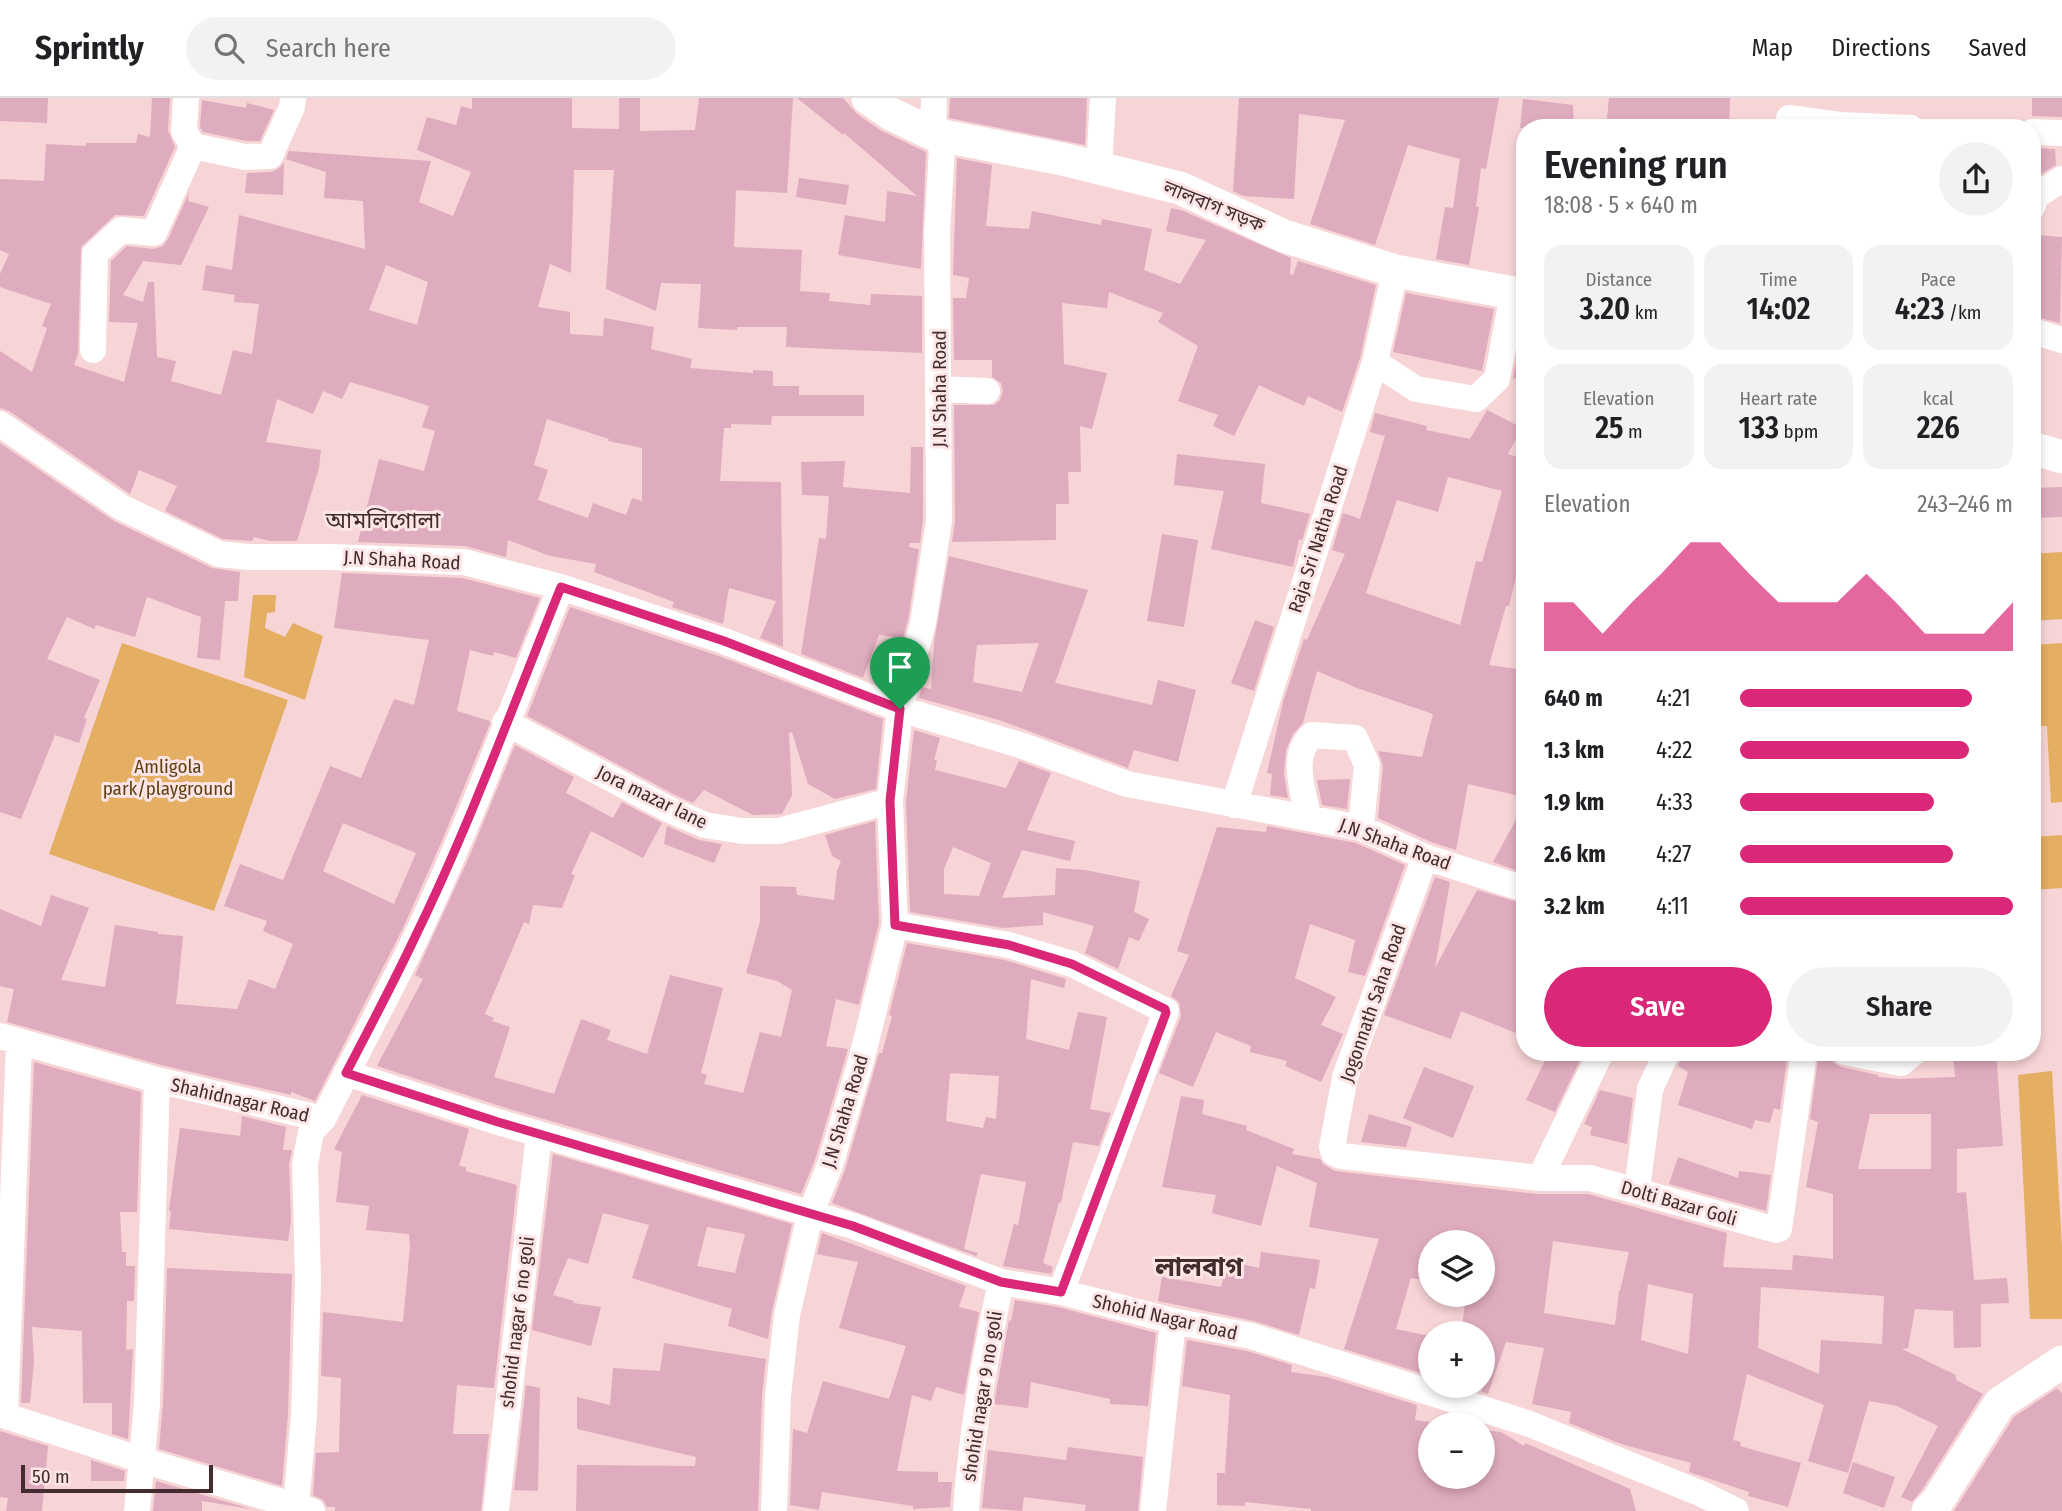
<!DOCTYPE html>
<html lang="en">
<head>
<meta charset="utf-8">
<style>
	:root { --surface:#fff; --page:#f2f2f2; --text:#202124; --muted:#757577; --line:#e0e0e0; --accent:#db2777 }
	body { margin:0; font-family:"Fira Sans Condensed","Noto Sans Bengali",sans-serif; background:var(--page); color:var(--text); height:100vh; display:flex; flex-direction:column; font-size:26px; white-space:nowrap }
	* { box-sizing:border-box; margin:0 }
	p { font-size:23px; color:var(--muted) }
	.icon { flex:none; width:38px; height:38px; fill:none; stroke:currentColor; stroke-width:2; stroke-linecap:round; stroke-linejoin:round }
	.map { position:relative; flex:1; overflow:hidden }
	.panel { position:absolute; left:1516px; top:21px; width:525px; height:942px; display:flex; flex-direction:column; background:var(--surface); border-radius:28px; box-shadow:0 4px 10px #0003 }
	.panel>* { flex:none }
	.buttons { position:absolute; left:1418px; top:1132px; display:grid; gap:14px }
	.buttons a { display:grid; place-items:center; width:77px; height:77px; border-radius:50%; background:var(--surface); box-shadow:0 4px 10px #0003; font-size:35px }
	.scale { position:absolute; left:21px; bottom:18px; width:192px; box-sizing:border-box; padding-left:7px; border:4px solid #422c2e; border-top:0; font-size:19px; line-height:24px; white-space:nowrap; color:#422c2e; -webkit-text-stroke:5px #fde5e6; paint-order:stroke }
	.pin { position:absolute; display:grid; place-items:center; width:60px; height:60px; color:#fff; margin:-72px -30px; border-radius:50% 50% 50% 0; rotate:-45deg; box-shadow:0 0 7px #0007 }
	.pin .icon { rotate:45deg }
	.round { display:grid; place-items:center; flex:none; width:74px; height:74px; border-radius:37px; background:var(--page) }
	.head { display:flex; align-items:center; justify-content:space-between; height:119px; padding:0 28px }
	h1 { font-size:38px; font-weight:600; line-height:52px }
	.stats { display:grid; grid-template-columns:repeat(3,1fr); gap:10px; height:119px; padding:7px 28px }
	.stats div { display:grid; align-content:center; border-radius:18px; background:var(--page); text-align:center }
	.stats b { font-size:30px; font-weight:600 }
	.stats small { font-size:19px; font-weight:400 }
	.stats p { font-size:19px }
	.chart { height:196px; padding:14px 28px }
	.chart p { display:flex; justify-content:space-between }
	.chart svg { width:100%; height:126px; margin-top:7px; fill:var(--accent); opacity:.7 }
	.cta { display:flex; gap:14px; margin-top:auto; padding:14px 28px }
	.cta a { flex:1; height:80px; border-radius:42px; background:var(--accent); color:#fff; font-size:28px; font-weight:600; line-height:80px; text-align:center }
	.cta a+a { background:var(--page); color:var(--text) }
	ul { padding:0 28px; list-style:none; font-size:23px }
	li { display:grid; grid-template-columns:112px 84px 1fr; align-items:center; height:52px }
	li i { height:18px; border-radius:9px; background:var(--accent) }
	header { display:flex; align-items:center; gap:42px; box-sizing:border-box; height:98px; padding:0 35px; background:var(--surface); border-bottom:2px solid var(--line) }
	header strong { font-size:33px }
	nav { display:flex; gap:38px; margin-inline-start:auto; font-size:24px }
	.search { width:490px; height:63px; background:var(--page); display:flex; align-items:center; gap:18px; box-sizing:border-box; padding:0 24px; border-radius:38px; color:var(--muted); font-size:26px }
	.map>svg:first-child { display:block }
</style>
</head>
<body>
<header>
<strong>Sprintly</strong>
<div class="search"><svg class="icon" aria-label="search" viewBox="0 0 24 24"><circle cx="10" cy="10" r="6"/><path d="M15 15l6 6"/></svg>Search here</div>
<nav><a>Map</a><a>Directions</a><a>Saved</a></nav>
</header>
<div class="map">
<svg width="2062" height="1413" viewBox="0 0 2062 1413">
	<rect width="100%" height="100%" fill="#f7d4d6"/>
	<path fill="#e4ae63" d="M2062 454V521L2032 523V456Z
		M253 497H276L275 514 267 515 265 530 285 539 293 525 323 538 305 602 244 579Z
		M122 545 288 602 214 813 49 756Z
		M2062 545V704L2051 705 2047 628H2032V547Z
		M2062 737V790L2032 792V739Z
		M2052 973 2062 1149V1221H2030L2018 977Z"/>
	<path fill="#dfabbf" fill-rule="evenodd" d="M0 0H48L47 25 0 23Z
		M152 0H170L168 33 175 49 144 118 115 117 81 149 78 256 74 267 124 284 138 225 109 224 111 163 127 148 153 151 163 148 168 141 189 95 188 103 209 109 181 167 143 163 123 197 143 204 148 184H154L157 259 176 263 171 283 221 297 233 252 252 256 259 206 234 204 235 197 202 192 206 167 232 172 239 117 365 151 363 103 324 100 326 74 286 61 289 53 431 63 419 104 453 118 471 74 417 52 427 19 456 27 461 8 472 11V0H572V30L619 31V0H640V33L695 32 699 0H793L787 95 736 92 734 149 802 152 800 193 830 195 829 203 870 207 871 196 922 198V255L786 249 787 229H737V232L698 230 701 186 661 185 656 213 606 191 614 72H574L571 175 550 166 538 209 570 214V236L603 238 604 220 654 229 651 251 692 261 690 270 753 275V272L773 273V288H799V297H864V318H772L771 327 731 326V330H724L720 383 781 384 783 549 760 540 776 503 729 490 723 526 672 509 674 504 594 474 596 466 550 458 508 442 506 459 465 448 358 444 379 361 424 373 435 333 422 329 429 308 391 296 350 284 342 301 323 293 313 316 277 301 266 344 321 352 319 370 297 443H270L254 439 252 443 223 441 165 413 177 388 139 372 130 396 9 313 0 310V253L32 274 47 230 42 228 51 206 0 189V176L9 156 0 152V81L44 83 46 46 86 48V45H136L138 36 150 39ZM386 167 428 184 417 227 369 212ZM547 321 609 341 608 343 642 350V403L632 400 626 417 593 405 588 420 538 402 548 372 534 367Z
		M797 0H843L857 16 880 32 926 54 921 171 838 157 845 117 885 124 887 93 917 98 844 35 843 37Z
		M950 0H1087L1085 47 949 20Z
		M1239 0H1499L1486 71 1481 70 1476 109H1479L1469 167 1436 161 1445 109 1453 110 1460 61 1408 47 1375 147 1310 126 1345 22 1299 16 1294 101 1243 98 1233 93Z
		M1609 0H1730L1729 30H1606Z
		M2032 0H2062V19L2032 18Z
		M1523 1 1573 7 1574 30H1520Z
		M202 2 246 10 247 5 274 12 260 43H246L203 34 200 29Z
		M2032 50 2055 51 2056 67 2032 81Z
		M957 60 992 67 986 128 1029 131 1032 113 1101 127 1102 121 1152 131 1144 172 1180 186 1206 142 1166 133 1171 110 1181 112 1291 160 1290 176 1293 177 1298 163 1376 187 1360 260 1342 314 1308 298 1304 308 1259 287 1234 338 1213 328 1218 317 1178 303 1198 248 1158 224 1163 215 1109 194 1107 210 1062 205 1064 266 1107 275 1092 331 1080 328 1081 374H1068L1069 406H1056V442L952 444 955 423 954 307H994L1000 302 1003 293 1001 285 992 279V262H954L953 200H966L969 180 953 177Z
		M284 65 283 97 245 95 247 75 271 74 278 71Z
		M799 80 849 87 846 107 796 99Z
		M2037 137 2062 139 2060 225 2032 218V188Z
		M1406 195 1494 211 1482 273 1393 254Z
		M1524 221V283L1513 280Z
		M1487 312 1522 330 1508 356 1524 361V467L1519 466 1509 508H1506L1489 567 1524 572V699L1468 686 1456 752 1431 744 1378 720 1383 668 1378 653 1422 659 1433 616 1357 590 1317 573 1303 625 1293 636 1286 652 1284 676 1288 700 1270 697 1272 676 1267 675 1283 604 1304 541 1307 542 1345 456 1332 452 1343 415 1360 421 1385 338 1370 334 1375 315 1427 328 1426 332 1470 341ZM1448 379 1502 393 1482 464 1476 463 1460 527 1366 495 1397 402 1438 414Z
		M0 345 114 423 212 470 240 474 238 503H225L220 562 197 560 201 519 147 499 135 539 96 527 94 531 67 519 47 561 100 582 84 620 87 621 79 645 55 637 21 721 0 714Z
		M911 349H923V422L920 445H910L909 449 919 451 908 522 903 540 879 537 863 580 801 556 819 440 826 441 829 398 802 397 801 364 845 363 843 389 910 395Z
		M1177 356 1265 366 1261 405 1310 416 1302 442 1299 441 1293 469 1211 451 1224 393 1174 387Z
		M2062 389V419L2032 420V390Z
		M1162 436 1198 442 1184 529 1147 523Z
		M949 458 1088 492 1055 585 1152 607 1158 582 1196 592 1178 664 1134 652 1128 670 999 622 919 600 922 589 931 591 934 544ZM1039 545 1022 594 973 584 977 547Z
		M342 475 462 480 540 500 516 560 494 554 493 558 470 552 457 613 490 623V626L441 745 403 830 315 1003 291 994V997L161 967 7 924 14 891 0 888V811L41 828 51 797 89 810 61 882 105 889 115 827 158 834V836L183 838 176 906 237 911 249 881 275 891 293 846 263 833 267 823 224 808 240 766 283 782 330 668 361 680 394 601 414 607 429 542 334 530ZM343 725 416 755 394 806 323 773Z
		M570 509 719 558 883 621 876 691 835 701 808 686 792 634 789 635 792 697 782 716 753 717 704 692 693 705 677 698 527 618Z
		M1255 522 1274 529 1254 593 1231 585Z
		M914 632 940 640 934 662H937L935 672 1006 690 1019 663 1051 675 1027 732 1075 743 1070 763 1022 752 1002 800 1055 797 1056 770 1085 772 1140 783 1134 814 1149 821 1139 843 1129 839 1118 871 1085 855 1094 828 1043 814V827L1003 830 910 814 906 704ZM953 749 991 765 979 798 944 796V771Z
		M515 647 574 679 566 695 613 720 622 704 662 725 643 760 591 733 571 776 575 777 562 810 533 807 529 826 524 824 485 916 494 920 492 923 510 929 494 979 554 996 581 921 611 932 607 942 647 956 670 877 723 890 701 975 707 977 704 986 743 995 760 934 781 939 792 892 777 883 746 875 760 823V788L796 789 797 797 834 802 837 773 841 763 832 758 825 737 875 723 879 825 859 907 836 901 826 948 848 951 815 1062 801 1096 503 1009 377 968 423 881 415 877 470 757Z
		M1350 681 1347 711 1322 707 1317 682Z
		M1524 707V775L1493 764Z
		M667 728 699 742 722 746 714 765 664 746Z
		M1267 728 1356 745 1405 767 1365 878 1348 874 1355 842 1310 826 1295 880 1336 899 1321 927 1343 936 1321 984 1285 968 1287 963 1250 954 1251 948 1216 934 1193 989 1159 975 1181 918 1179 904 1171 898 1189 857 1177 853 1217 729 1266 734Z
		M1435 779 1450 784 1435 870 1477 792 1524 806V913L1516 935 1461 913 1451 941 1384 917Z
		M907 845 1005 862 1066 881 1064 890 1031 881 1026 941 1069 952 1078 914 1107 919 1090 1011 1111 1015 1099 1048 1073 1044 1061 1105 1059 1104 1043 1165 1053 1169 1051 1176 1003 1168 1014 1126 1018 1127 1026 1084 981 1076 964 1151 978 1155 976 1158 832 1105 845 1072 879 955H882L892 918 889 917ZM950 975 999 978 996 1021 986 1019 983 1030 946 1023Z
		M1549 954H1584L1555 1014 1526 1002Z
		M1683 954H1788L1780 1012 1774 1010 1770 1025 1755 1022 1752 1031 1678 1007 1688 974 1678 968Z
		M1819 954 1830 955 1834 965 1841 969 1878 977V979L1899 981 1955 979 1953 954H1996L2003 1048 1957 1051V1095L1966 1094 1974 1182 2007 1180 2009 1205 1981 1206V1249L1954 1250 1953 1213 1915 1211 1908 1250 1902 1251 1956 1277V1282L1983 1296 1922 1392 1912 1404 1901 1399 1938 1328 1897 1308 1869 1303 1848 1375 1808 1363 1824 1307 1747 1276 1733 1342 1741 1344 1740 1348 1801 1365 1788 1409 1748 1398 1749 1394 1689 1374 1691 1365 1621 1346 1569 1325 1571 1314 1532 1306 1544 1250 1506 1244 1488 1296 1482 1294V1236H1461L1466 1197H1482V1144H1430V1183L1411 1180 1396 1231 1430 1238V1278L1344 1251 1379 1141 1309 1129 1317 1085 1277 1068 1261 1128 1212 1115 1216 1097 1162 1089 1181 998 1204 1002 1202 1016 1247 1028 1246 1032 1294 1051 1292 1056 1320 1061 1323 1066 1335 1073 1538 1096H1588L1727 1135 1723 1169 1792 1172 1793 1157 1833 1161V1096L1806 1089 1818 1024 1810 1021ZM1870 1016H1931V1071H1858ZM1553 1143 1629 1154 1620 1193H1619L1615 1227 1544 1215ZM1648 1186 1693 1196 1688 1256 1641 1242ZM1761 1189 1884 1198 1882 1246 1821 1242 1819 1276 1758 1250Z
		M34 964 141 994 137 1114H120L122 1154H126V1168H135L134 1203H127L126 1252 133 1251 128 1341 112 1336V1305H83L82 1233 32 1229 34 1264 30 1305H21Z
		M1424 969 1474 988 1453 1040 1403 1020Z
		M1600 992 1633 1000 1627 1046 1590 1037 1592 1029 1584 1026Z
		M362 997 469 1031 459 1068 466 1069V1073L517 1087 494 1290 457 1287 453 1336H489L481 1413H335V1409H327L323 1402 313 1397 316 1355 339 1354 341 1280 321 1278 323 1214 403 1224 410 1149 409 1136 366 1132 369 1108 336 1104 342 1054 334 1051Z
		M1369 1016 1412 1029 1406 1049 1361 1044Z
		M242 1018 286 1029 283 1052H292L289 1066 291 1123 288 1143 169 1131 171 1114 169 1112 180 1030 240 1038Z
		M553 1056 792 1126 772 1213 768 1241 728 1228 732 1211 632 1180 649 1127 603 1115 588 1166 568 1160 553 1197 574 1203 573 1205 601 1209 591 1248 532 1232ZM707 1129 745 1136 735 1175 697 1168Z
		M1678 1059 1738 1080 1739 1073 1771 1077 1766 1113 1669 1086Z
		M822 1135 966 1188 959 1209 979 1214 964 1297 936 1289 931 1303 912 1297 897 1373 938 1374V1384H952L950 1409 913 1411V1408L822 1394 819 1412 790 1407 793 1331 807 1335 823 1283 889 1301 906 1248 839 1230 858 1164 817 1156Z
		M1261 1154 1320 1162 1315 1191 1310 1190 1299 1237 1254 1223 1158 1203 1162 1179 1221 1189 1227 1163 1259 1170Z
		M167 1170 292 1176 288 1316 282 1388 159 1351 163 1305Z
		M1015 1202 1058 1209 1156 1235 1148 1308 1110 1306V1301L1031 1284 1028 1310 994 1306 1009 1222 1011 1223Z
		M1187 1242 1247 1253 1292 1267 1291 1274 1327 1279 1417 1307 1415 1322 1430 1324V1379H1482L1484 1332 1501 1334 1524 1348 1525 1345 1630 1391 1636 1413H1311V1411L1245 1404V1408L1217 1407V1375H1225L1230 1297 1182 1288Z
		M664 1245 766 1261 762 1297 758 1413H576L577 1367 695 1368 696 1359 577 1331V1299L610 1307 613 1270 660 1273Z
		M526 1287 540 1290 538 1393 514 1392Z
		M2057 1290 2062 1295V1413H1954L2014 1319Z
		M0 1333 48 1348 42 1413H6L8 1400 0 1399Z
		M1068 1349 1143 1359 1138 1413H1085L1086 1407 1024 1399 1022 1413 982 1410 988 1352 1066 1362Z
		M91 1362 125 1373 124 1383H91Z
		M1853 1364 1895 1379 1884 1410 1843 1395Z
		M156 1383 251 1411 202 1403V1413H153Z"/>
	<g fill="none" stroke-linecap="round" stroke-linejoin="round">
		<path stroke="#fff" stroke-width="26" d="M1789 20 1840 27 1911 30
			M2032 34 2062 35
			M193 48 245 59 270 58 292 9 293 0
			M1099 70 1103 0
			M2032 109 2036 98 2062 81
			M2032 233 2062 242
			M93 252 95 156 121 132 154 135 193 48 184 33 186 0
			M1375 264 1416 291 1476 301 1497 281 1513 196
			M939 291 987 293
			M0 326 121 409 219 456 249 459H331L464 464 561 489 724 543 900 611 1023 648 1127 686 1361 730 1425 759 1524 791
			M505 624 670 712 705 727 742 733H779L890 703
			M1234 707 1375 264 1395 173
			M1308 718C1303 692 1290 658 1312 637L1355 640 1367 667 1361 730
			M1425 759 1345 979 1332 1049 1334 1055 1341 1058 1540 1080
			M895 827 1009 847 1072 866 1166 913 1061 1194
			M0 938 157 982 323 1021C354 960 387 899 417 837 471 723 514 605 561 489
			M1601 954 1540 1080H1590L1776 1132 1779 1131 1804 954
			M1845 954 1901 965 1914 954
			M346 975 498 1024 853 1128 1001 1184 1061 1194 1173 1223 1251 1238 1527 1325 1702 1396 1736 1413
			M1637 1092 1650 991 1667 954
			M0 1316 142 1362 312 1413
			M5 1317 19 943
			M296 1407 304 1317 308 1182 305 1066 311 1034 323 1021
			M137 1413 147 1305 157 982
			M496 1413 539 1036
			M774 1413 778 1298 787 1217 810 1117 830 1067 861 963 895 827 890 703 900 611 923 525 939 423 937 136 942 50 933 36 934 0
			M966 1413C971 1336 985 1260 1001 1184
			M1153 1413 1173 1223"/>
		<path stroke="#fff" stroke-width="33" d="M868 0 891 16 933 36 1062 61 1180 90 1284 138 1395 173 1524 197
			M2032 350 2062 359
			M1928 1413 1937 1404 2000 1305 2062 1264"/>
	</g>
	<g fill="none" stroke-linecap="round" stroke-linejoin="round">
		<defs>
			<path id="route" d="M561 489 724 543 900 611 890 703 895 827 1009 847 1072 866 1165 911 1166 915 1061 1194 1001 1184 853 1128 498 1024 346 975C370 929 394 884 416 837 471 724 514 605 561 489Z"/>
		</defs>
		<use href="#route" stroke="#fff" stroke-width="14"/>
		<use href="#route" stroke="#db2777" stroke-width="9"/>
	</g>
	<g text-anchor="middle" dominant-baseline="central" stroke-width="6" stroke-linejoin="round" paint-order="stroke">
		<g font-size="19" fill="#422c2e" stroke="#fde5e6">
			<text transform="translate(1214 108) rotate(22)">লালবাগ সড়ক</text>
			<text transform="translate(939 291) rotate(-90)">J.N Shaha Road</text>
			<text transform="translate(1318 441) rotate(-72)">Raja Sri Natha Road</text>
			<text transform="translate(402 462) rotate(3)">J.N Shaha Road</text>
			<text transform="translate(652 699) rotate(26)">Jora mazar lane</text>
			<text transform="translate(1395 746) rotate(20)">J.N Shaha Road</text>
			<text transform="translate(1373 905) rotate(-71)">Jogonnath Saha Road</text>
			<text transform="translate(240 1002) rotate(13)">Shahidnagar Road</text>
			<text transform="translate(845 1013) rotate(-73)">J.N Shaha Road</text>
			<text transform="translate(1679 1105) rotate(16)">Dolti Bazar Goli</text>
			<text transform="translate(1165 1219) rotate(13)">Shohid Nagar Road</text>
			<text transform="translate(517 1224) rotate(-83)">shohid nagar 6 no goli</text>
			<text transform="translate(982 1298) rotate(-81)">shohid nagar 9 no goli</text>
		</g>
		<g font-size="19" fill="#604112" stroke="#fde5e6">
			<text x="168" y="668">Amligola<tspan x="168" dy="22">park/playground</tspan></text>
		</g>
		<g font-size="23" fill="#422c2e" stroke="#fde5e6">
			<text x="383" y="422">আমলিগোলা</text>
		</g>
		<g font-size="26" font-weight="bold" fill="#422c2e" stroke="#fde5e6">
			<text x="1199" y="1169">লালবাগ</text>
		</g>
	</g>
</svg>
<div class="buttons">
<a><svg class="icon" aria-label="layers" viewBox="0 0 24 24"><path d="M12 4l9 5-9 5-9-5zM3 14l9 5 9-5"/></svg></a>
<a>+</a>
<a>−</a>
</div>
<div class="scale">50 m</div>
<div class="pin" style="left:900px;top:611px;background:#1e9e55"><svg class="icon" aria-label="arrive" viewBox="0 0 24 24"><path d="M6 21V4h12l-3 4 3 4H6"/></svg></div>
<section class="panel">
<div class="head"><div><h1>Evening run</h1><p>18:08 · 5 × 640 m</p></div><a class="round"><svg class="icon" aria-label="share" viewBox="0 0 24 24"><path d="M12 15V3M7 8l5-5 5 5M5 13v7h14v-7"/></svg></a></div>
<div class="stats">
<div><p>Distance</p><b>3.20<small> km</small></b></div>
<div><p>Time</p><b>14:02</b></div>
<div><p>Pace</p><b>4:23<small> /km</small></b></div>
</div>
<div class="stats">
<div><p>Elevation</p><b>25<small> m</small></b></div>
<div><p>Heart rate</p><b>133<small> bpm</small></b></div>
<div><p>kcal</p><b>226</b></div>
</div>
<div class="chart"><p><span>Elevation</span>243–246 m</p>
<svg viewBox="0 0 160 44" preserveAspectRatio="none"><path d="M0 44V27L10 27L20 38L30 27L40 17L50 6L60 6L70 17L80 27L90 27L100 27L110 17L120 27L130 38L140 38L150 38L160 27V44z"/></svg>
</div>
<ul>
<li><b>640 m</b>4:21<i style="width:85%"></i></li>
<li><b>1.3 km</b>4:22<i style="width:84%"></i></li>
<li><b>1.9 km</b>4:33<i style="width:71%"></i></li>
<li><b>2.6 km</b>4:27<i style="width:78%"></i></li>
<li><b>3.2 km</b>4:11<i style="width:100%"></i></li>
</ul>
<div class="cta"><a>Save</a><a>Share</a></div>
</section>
</div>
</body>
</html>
